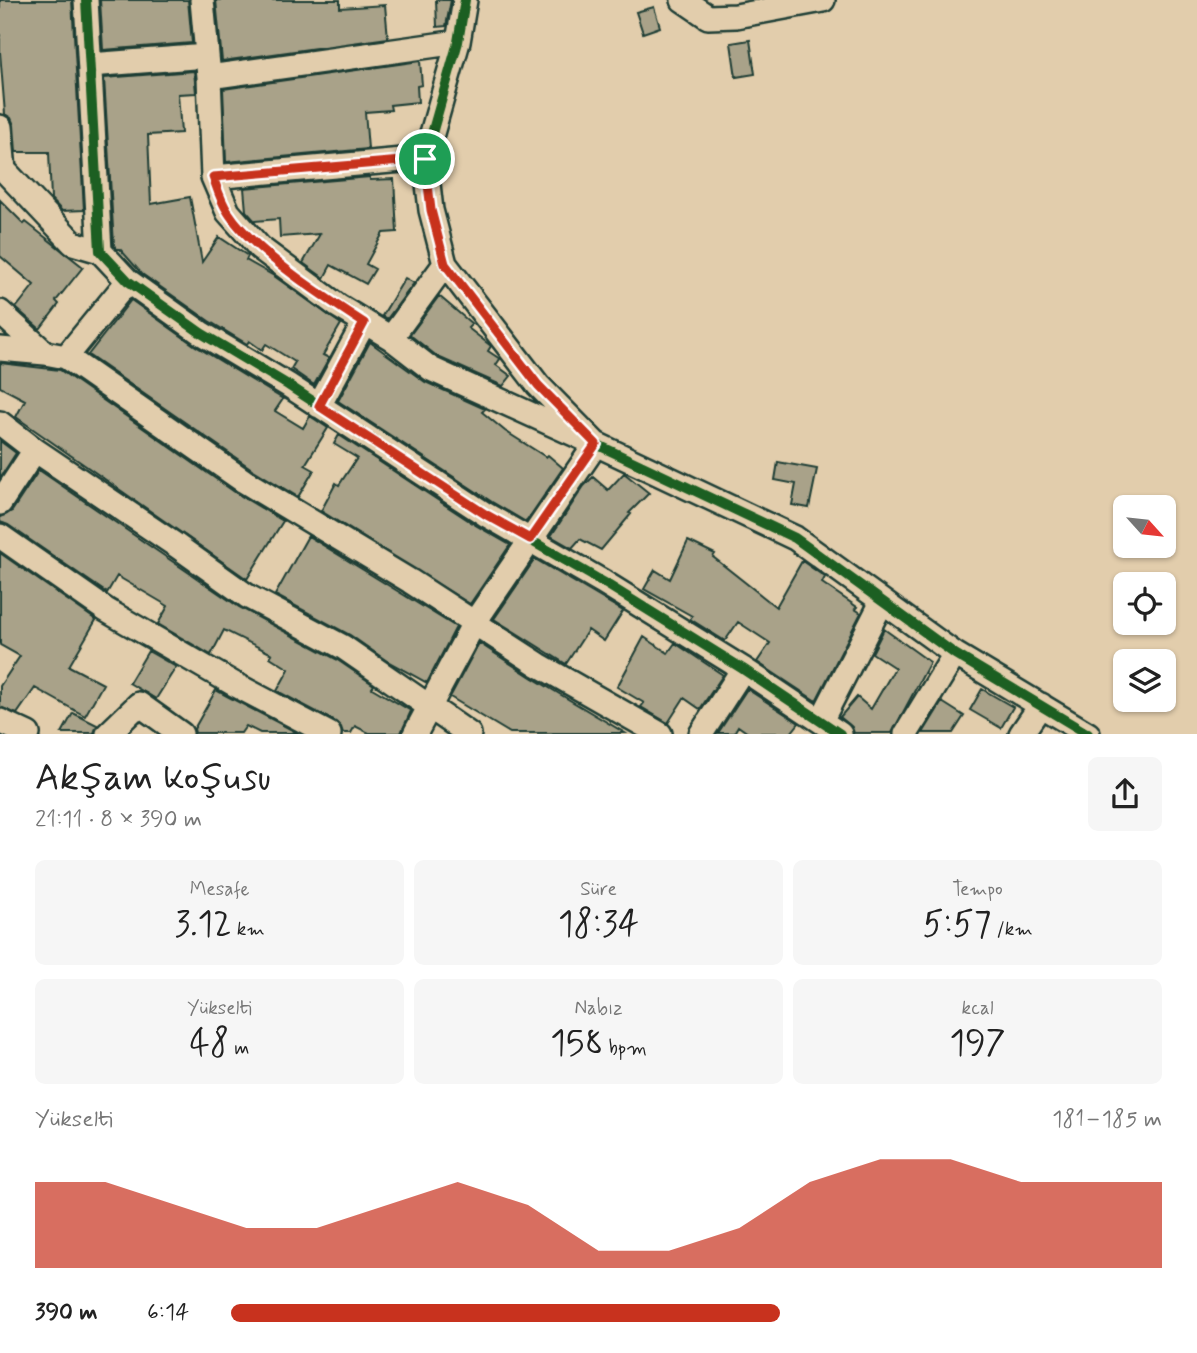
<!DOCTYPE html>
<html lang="tr">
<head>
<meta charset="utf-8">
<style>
	:root { --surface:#fff; --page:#f6f6f6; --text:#222; --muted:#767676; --accent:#c8321e }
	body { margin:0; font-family:Mynerve,sans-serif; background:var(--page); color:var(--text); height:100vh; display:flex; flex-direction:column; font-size:26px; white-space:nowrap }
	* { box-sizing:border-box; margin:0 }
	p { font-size:23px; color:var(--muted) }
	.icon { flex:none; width:38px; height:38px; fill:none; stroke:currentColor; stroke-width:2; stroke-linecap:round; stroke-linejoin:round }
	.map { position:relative; height:734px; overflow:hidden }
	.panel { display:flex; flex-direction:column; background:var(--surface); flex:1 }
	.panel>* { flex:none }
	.needle { width:46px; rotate:117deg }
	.buttons { position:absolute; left:1113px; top:495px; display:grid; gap:14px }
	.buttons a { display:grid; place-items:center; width:63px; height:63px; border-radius:10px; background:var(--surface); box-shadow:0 2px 5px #0004; font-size:35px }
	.pin { position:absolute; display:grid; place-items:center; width:60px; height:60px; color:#fff; margin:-30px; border:4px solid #fff; border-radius:50%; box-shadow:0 2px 7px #0007 }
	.round { display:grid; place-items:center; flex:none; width:74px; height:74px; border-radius:10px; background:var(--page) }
	.headline { display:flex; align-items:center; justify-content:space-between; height:119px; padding:0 35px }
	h1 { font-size:38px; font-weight:600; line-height:52px }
	.figures { display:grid; grid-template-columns:repeat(3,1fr); gap:10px; height:119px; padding:7px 35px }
	.figures div { display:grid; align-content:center; border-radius:10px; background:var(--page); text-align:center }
	.figures b { font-size:35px; font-weight:600 }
	.figures small { font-size:19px; font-weight:400 }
	.figures p { font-size:19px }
	.chart { height:196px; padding:14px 35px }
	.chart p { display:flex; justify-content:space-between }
	.chart svg { width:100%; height:126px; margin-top:7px; fill:var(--accent); opacity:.7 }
	ul { padding:0 35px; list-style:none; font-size:23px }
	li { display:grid; grid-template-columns:112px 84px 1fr; align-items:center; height:52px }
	li i { height:18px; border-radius:9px; background:var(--accent) }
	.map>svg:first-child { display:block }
</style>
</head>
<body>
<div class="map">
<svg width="1197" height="734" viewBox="0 0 1197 734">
	<rect width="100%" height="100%" fill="#e2cdac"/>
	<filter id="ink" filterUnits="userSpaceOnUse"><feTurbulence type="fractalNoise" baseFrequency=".0143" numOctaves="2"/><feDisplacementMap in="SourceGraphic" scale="14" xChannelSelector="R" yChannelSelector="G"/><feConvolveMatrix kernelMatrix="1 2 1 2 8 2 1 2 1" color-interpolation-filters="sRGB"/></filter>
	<g filter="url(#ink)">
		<path fill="#a9a289" stroke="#1f3d34" stroke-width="2" d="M0 0H72L84 210 62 211 51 199 49 152H16L14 125 11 118 5 114 0 52Z
			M100 0H188L192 43 103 50Z
			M216 0H340V8L385 5 388 38 222 61Z
			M436 0H451L446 26 437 27Z
			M654 7 660 27 643 33 636 12Z
			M750 40 755 74 736 77 731 43Z
			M420 61 422 85 417 86 418 102 390 105 391 110 365 112 368 149 226 162 223 89Z
			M194 71 196 93 178 94 181 133 148 135 151 204 190 197 202 262 219 237 248 256 246 260 274 276 341 324 323 355 329 358 314 385 291 369 295 362 266 344 262 350 249 341 247 344 209 321 142 274 120 249H117L114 245 104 78Z
			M370 177V180L394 179 397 232 383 233 366 264 375 269 366 284 331 265 324 278 303 263 320 234 280 237 279 219 255 221 246 211 244 188Z
			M0 200 24 224 26 222 83 267 56 301 59 304 40 329 16 308 34 285 0 256Z
			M405 278 414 283 387 319 382 316Z
			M439 296 472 324 468 328 491 346 488 351 500 359 496 365 511 376 503 386 438 357 410 335Z
			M131 300 194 345 283 399 275 411 303 428 310 416 328 428 305 465 314 470 298 497 252 469 88 355Z
			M370 342 425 382 485 409 482 412 505 431 546 457 548 455 563 468 526 522 492 502 338 401Z
			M0 363 60 370 236 493 283 521 247 579 16 417 25 400 0 387Z
			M339 435 477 526 510 545 470 604 321 511 336 483 339 485 357 458 334 444Z
			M0 441 16 453 0 478Z
			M778 462 817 469 809 508 792 505 796 484 775 480Z
			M39 470 239 607 336 659 374 685 372 688 411 711 401 733H369L355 726 351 733H343L341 727 336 722 277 691 289 669 270 657 272 654 224 630 211 655 158 624 168 606 117 576 107 593 8 525 0 522V517L12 511Z
			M624 473 649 493 629 513 631 514 601 550 580 539 572 548 551 536 584 486 593 477 608 490Z
			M308 536 456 627 427 683 387 661 350 635 275 595Z
			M688 541 715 554 713 557 776 607 802 561 825 577 822 583 857 607 855 609 861 613 816 701 757 662 770 643 738 622 725 641 690 619 692 616 644 589 655 570 670 579Z
			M0 553 96 620 69 666 103 684 85 716 35 688 17 714 0 707V686L20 656 0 645Z
			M535 559 623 611 604 641 588 630 566 664 494 619Z
			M884 629 930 662 892 733H854L852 727 840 717 857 697 871 709 895 668 872 653Z
			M644 637 668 653 675 643 723 675 700 709 684 698 668 723 641 707 644 703 617 687Z
			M479 643 531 677 625 733H510L450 697Z
			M148 651 176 667 156 699 129 683Z
			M747 689 799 723 791 733H748L738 726 734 733H718Z
			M982 689 1013 707 1001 728 970 710Z
			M216 690 227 696 298 733H260L246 726 241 733H195L194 729Z
			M942 702 964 716 953 733H923Z
			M73 713 97 725 94 733H62Z"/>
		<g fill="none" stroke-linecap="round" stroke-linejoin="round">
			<defs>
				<path id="minor" d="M86 0 100 251 128 281 201 333 288 385 485 514 603 582 743 669 840 734
					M202 0 209 77 213 177 228 212 260 248 338 306 391 338 431 369 596 444 474 623 415 734
					M465 0 458 42 425 158 431 210 445 264 538 385 596 444 795 538 955 654 1088 734
					M683 0 708 17 736 16 823 0
					M90 65 207 56
					M209 77 458 42
					M0 127 4 170 73 243 100 251
					M213 177 425 158
					M0 312 45 353
					M391 338 445 264
					M0 349 45 353 66 357 244 481 410 581 539 665 660 734
					M66 357 128 281
					M319 406 364 323
					M0 423 35 450 177 546 247 596 343 647 469 734
					M0 503 35 450
					M0 536 106 610 234 684 329 734
					M0 721 28 734
					M821 721 882 602
					M108 734 139 704 181 734
					M701 734 743 669
					M906 734 955 654
					M1021 734 1041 705"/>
			</defs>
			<use href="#minor" stroke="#1f3d34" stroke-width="28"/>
			<use href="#minor" stroke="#e2cdac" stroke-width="23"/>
			<defs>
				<path id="cycleway" d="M86 0 100 251 128 281 201 333 288 385 485 514 603 582 743 669 840 734
					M465 0 458 42 425 158 431 210 445 264 538 385 596 444 795 538 955 654 1088 734"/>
			</defs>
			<use href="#cycleway" stroke="#e2cdac" stroke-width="15"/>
			<use href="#cycleway" stroke="#1b5e20" stroke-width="10"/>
		</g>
	</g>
	<g fill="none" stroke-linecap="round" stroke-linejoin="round" filter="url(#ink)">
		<defs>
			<path id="route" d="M425 159 431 210 445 264 538 385 596 444 530 539 485 514 319 406 364 323C324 297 253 251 228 212 221 202 217 188 213 177Z"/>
		</defs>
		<use href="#route" stroke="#fff" stroke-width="14"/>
		<use href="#route" stroke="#c8321e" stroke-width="9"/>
	</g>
</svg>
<div class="buttons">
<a><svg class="needle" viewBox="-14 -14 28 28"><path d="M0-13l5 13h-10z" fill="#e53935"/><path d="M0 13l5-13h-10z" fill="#767676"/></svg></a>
<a><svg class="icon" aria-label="locate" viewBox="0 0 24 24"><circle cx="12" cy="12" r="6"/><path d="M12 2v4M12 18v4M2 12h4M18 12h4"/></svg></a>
<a><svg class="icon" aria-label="layers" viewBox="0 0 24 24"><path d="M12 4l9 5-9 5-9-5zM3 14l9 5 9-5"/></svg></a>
</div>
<div class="pin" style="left:425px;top:159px;background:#1e9e55"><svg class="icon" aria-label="arrive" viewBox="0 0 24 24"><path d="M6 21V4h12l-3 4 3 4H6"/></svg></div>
</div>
<section class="panel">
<div class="headline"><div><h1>Akşam koşusu</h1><p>21:11 · 8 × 390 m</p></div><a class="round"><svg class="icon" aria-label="share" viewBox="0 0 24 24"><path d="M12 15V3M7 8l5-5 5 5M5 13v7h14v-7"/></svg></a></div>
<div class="figures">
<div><p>Mesafe</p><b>3.12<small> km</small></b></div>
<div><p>Süre</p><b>18:34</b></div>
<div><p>Tempo</p><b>5:57<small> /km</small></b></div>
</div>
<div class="figures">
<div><p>Yükselti</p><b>48<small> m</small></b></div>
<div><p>Nabız</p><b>158<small> bpm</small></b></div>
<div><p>kcal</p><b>197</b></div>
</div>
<div class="chart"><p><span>Yükselti</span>181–185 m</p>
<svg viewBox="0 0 160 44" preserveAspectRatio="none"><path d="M0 44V14L10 14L20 22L30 30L40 30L50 22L60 14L70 22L80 38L90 38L100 30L110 14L120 6L130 6L140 14L150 14L160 14V44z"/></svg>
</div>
<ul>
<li><b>390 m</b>6:14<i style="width:59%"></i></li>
</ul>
</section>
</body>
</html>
